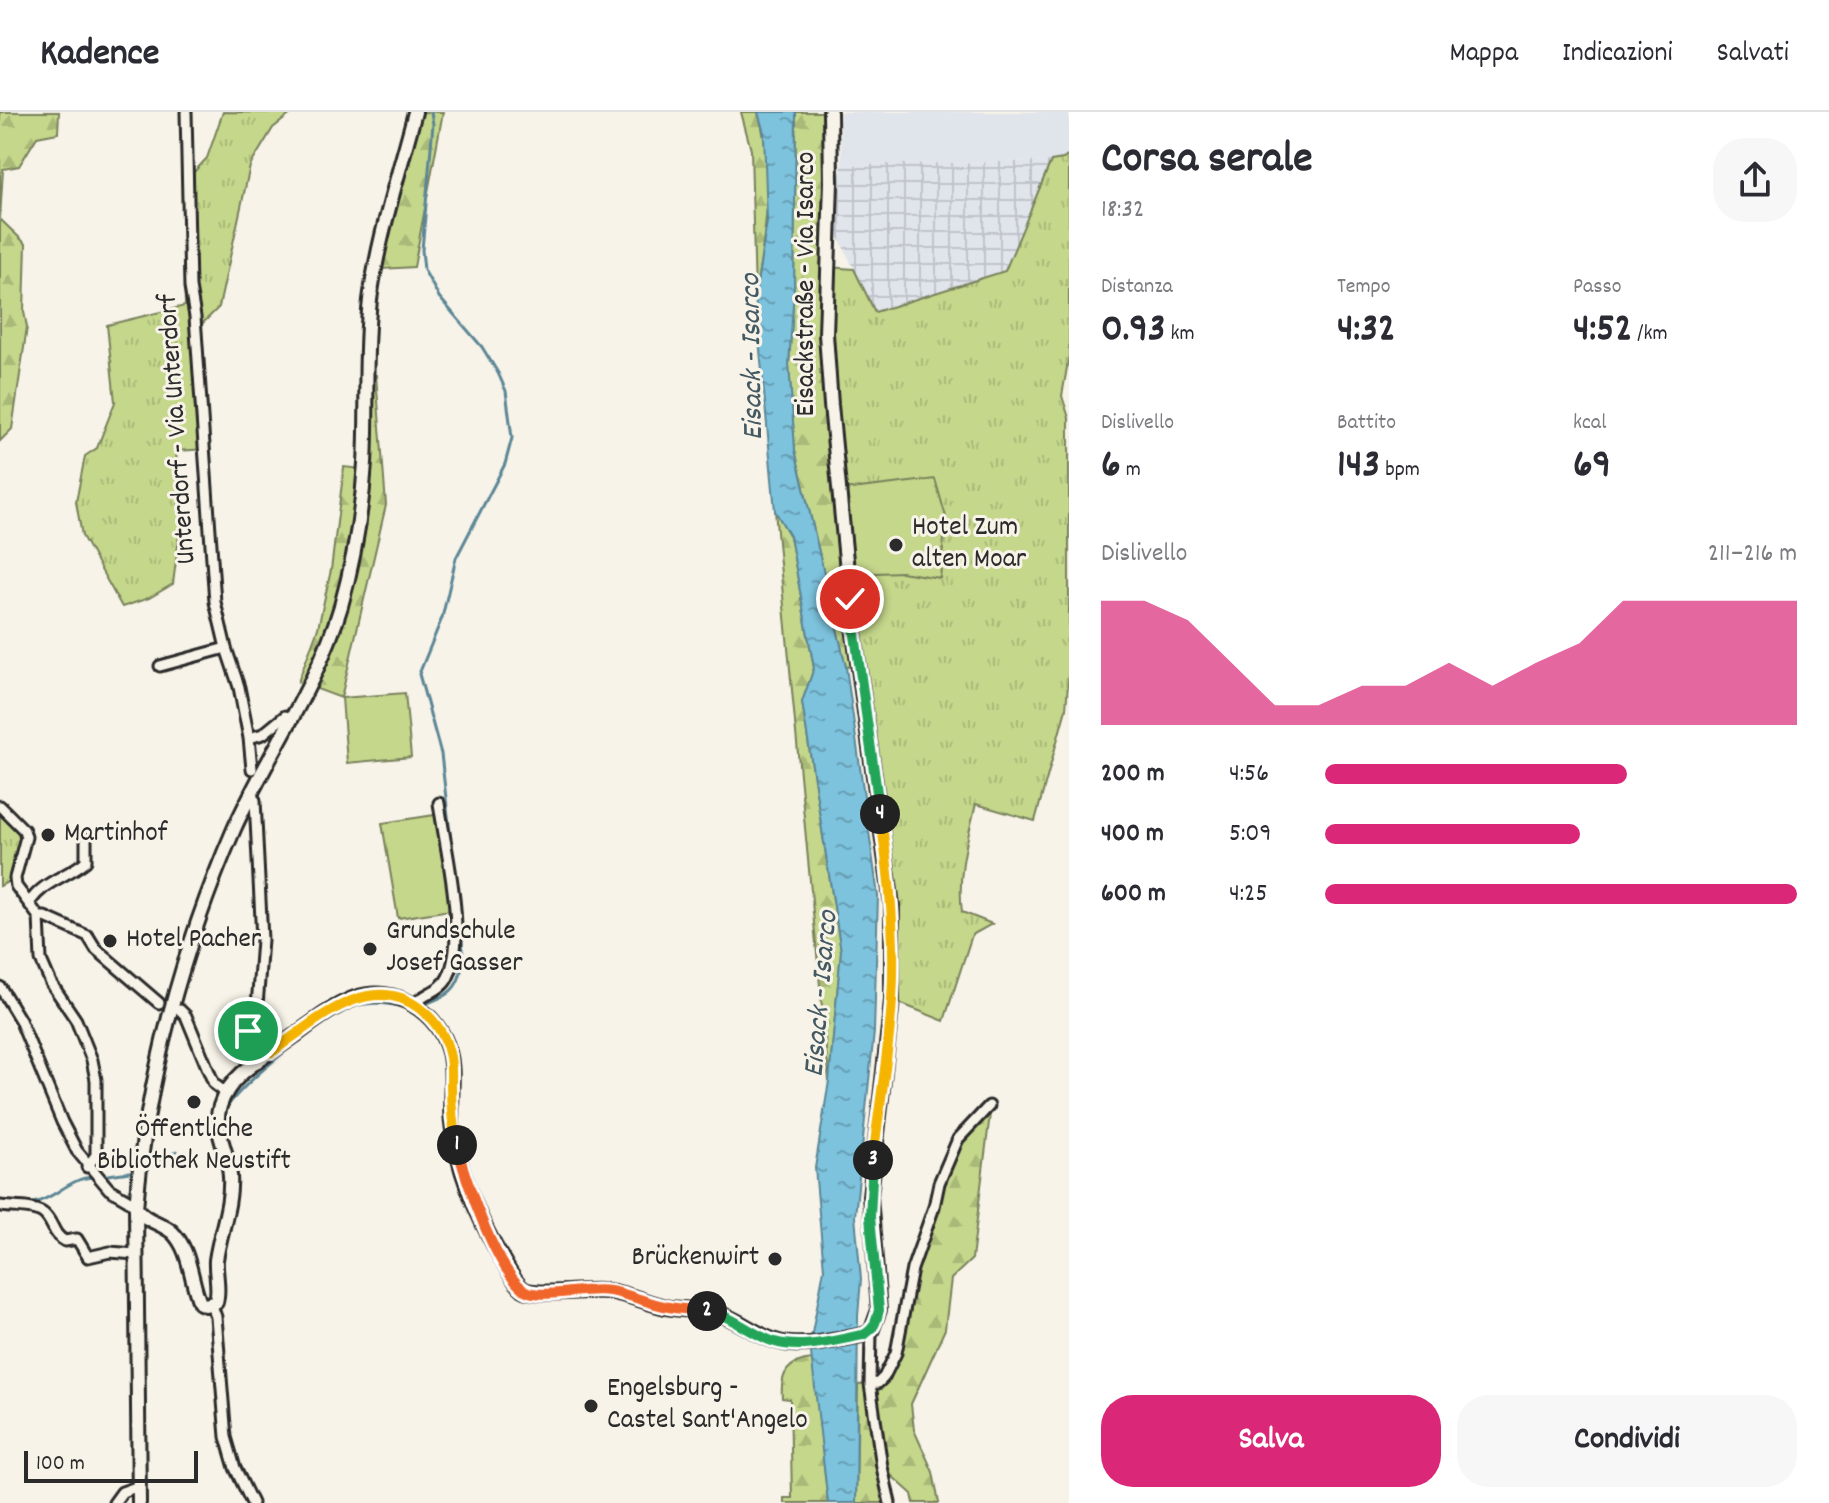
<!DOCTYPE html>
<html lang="it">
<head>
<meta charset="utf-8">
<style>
	:root { --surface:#fff; --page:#f7f7f7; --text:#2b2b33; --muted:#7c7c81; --line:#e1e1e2; --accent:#db2777 }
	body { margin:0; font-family:Dekko,sans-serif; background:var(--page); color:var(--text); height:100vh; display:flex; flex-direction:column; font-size:30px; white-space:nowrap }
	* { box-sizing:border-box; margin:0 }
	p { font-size:26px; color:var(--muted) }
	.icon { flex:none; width:44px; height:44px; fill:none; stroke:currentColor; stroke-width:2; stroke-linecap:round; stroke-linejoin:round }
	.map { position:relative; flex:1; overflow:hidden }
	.sheet { display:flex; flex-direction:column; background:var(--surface); width:760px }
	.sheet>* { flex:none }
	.scale { position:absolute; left:24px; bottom:20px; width:174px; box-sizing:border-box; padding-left:8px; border:4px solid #2b2b2b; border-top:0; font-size:22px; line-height:28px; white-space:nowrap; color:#2b2b2b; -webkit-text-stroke:6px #f7f3e8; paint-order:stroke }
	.pin { position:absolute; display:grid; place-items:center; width:68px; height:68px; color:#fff; margin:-34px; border:4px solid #fff; border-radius:50%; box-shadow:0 2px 8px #0007 }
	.km { position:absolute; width:40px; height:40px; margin:-20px; border-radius:50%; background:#222; color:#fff; font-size:22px; line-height:40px; text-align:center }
	.round { display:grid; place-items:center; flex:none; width:84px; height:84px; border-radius:32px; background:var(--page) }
	.head { display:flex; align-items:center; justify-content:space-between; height:136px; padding:0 32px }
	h1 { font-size:44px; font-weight:800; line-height:60px }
	.metrics { display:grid; grid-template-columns:repeat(3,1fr); gap:12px; height:136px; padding:8px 32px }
	.metrics div { display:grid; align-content:center }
	.metrics b { font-size:40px; font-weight:800 }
	.metrics small { font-size:22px; font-weight:400 }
	.metrics p { font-size:22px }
	.chart { height:224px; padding:16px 32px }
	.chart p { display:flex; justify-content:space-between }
	.chart svg { width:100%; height:144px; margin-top:8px; fill:var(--accent); opacity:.7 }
	.action { display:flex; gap:16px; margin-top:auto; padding:16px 32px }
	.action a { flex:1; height:92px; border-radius:32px; background:var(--accent); color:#fff; font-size:32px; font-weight:800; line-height:92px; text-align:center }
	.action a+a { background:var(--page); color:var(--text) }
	ul { padding:0 32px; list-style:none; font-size:26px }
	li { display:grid; grid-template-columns:128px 96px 1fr; align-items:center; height:60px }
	li i { height:20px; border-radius:10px; background:var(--accent) }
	header { display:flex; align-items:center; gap:48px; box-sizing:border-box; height:112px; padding:0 40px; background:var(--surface); border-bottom:2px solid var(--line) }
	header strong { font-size:38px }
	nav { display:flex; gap:44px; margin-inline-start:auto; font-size:28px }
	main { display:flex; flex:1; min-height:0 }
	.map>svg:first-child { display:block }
</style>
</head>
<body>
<header>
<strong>Kadence</strong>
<nav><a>Mappa</a><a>Indicazioni</a><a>Salvati</a></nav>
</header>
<main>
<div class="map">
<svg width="1069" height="1391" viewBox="0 0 1069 1391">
	<defs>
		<pattern id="industrial-grid" width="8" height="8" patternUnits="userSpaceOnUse" patternTransform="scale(2)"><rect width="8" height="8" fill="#e0e4eb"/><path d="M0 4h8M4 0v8" fill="none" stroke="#c0c4ca"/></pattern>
		<pattern id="grass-tufts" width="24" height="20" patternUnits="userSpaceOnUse" patternTransform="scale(2)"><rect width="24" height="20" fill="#c5d78b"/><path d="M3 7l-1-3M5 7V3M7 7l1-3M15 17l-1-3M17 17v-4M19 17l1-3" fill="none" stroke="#a9b978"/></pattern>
		<pattern id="forest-firs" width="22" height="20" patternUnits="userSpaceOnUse" patternTransform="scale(2)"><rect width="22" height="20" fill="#c5d78b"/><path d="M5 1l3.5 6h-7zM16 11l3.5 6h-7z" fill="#a9b978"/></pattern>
		<pattern id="water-ripples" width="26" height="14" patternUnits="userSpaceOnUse" patternTransform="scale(2)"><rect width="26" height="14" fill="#7dc3de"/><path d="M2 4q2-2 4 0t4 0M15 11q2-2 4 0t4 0" fill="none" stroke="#679fb4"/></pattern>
	</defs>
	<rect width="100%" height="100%" fill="#f7f3e8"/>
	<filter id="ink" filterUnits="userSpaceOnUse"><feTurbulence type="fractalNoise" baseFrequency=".0125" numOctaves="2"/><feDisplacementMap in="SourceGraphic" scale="16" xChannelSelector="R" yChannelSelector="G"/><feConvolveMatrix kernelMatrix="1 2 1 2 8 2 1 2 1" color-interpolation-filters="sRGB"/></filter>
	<g filter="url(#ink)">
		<path fill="#e0e4eb" d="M840 0H1069V43L1063 47 1051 49 842 53Z"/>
		<path fill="url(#industrial-grid)" d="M1051 49 1005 159 875 200 836 120 837 80 842 53Z"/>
		<path fill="url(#grass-tufts)" stroke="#78815b" stroke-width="2" d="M223 0 292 1 273 16 250 54 219 195 200 214 207 337 176 339 181 410 173 472 149 486 122 495 82 424 76 390 85 344 97 336 115 290 107 213 185 194 182 73 207 46Z
			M1069 43V244L1062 284 1069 306V559L1066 597 1035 709 976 692C967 729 957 762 962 800L992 812 972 823 944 909 892 888 894 844 831 293 828 155 854 157 875 200 1005 159 1051 49 1063 47Z
			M0 694 24 718 15 766 0 774Z"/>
		<path fill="url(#forest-firs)" stroke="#78815b" stroke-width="2" d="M0 0H59L58 21 37 25 19 54 3 57 0 107 26 132 24 200 27 215 12 317 0 329Z
			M415 0H443L414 155 382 157Z
			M741 0H758C776 59 765 124 755 184L751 38Z
			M796 0H830L826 222 857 554 846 555 795 338 789 252 794 178Z
			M372 263H376L386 393 341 586 298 570 318 516 331 458 344 355 370 358Z
			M775 399 790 424 814 556 802 590 841 839 829 969Z
			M990 1002 972 1147 951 1167 945 1217 911 1292 914 1318 933 1360 939 1391H914L912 1382 883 1356 890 1391H856L858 1273 878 1271 896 1241 912 1157 939 1071 971 1011Z
			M813 1247 828 1391H784V1386H792L790 1287 782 1286C780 1261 788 1249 813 1247Z"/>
		<path fill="#c5d78b" stroke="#78815b" stroke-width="2" d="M935 367 946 405 940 466 901 460 851 462 843 378Z
			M405 581 411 645 347 651 342 586Z
			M435 703 451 798 398 806 382 711Z"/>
		<path fill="url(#water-ripples)" stroke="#5c8696" stroke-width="2" d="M758 0H796L794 178 789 252 795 338 846 555 878 784 874 920 855 1104 861 1167 858 1204 856 1391H828L810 1232 824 1157 815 1056 829 969 841 839 802 590 814 556 790 424 775 399 755 184 767 110 764 21Z"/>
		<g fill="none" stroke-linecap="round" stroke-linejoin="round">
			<path stroke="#5c8696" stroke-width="3" d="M431 0 433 12 422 138 424 158 439 185 482 235 498 261 506 279 512 326 505 352 456 446 442 506 419 562 441 642 453 748
				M425 892C432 889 442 886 448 881 469 866 462 829 460 807
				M224 1000C238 972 329 901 359 893 374 890 388 891 402 895
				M144 1057 177 1039
				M101 1064 137 1059
				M0 1089C10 1090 23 1093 33 1091 55 1087 69 1066 93 1065"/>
			<defs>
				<path id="street" d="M186 0 190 175 195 205 215 490 226 536 239 575 249 626 252 657
					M160 554 226 536
					M249 626 263 622 285 604 293 607
					M0 694 24 718 26 725 15 766 16 774 39 805 41 848 51 871 76 908 92 948 96 968V1043L87 1055
					M29 791C45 768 65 766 86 749V726
					M39 805H45L88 824 96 837 159 891
					M0 875 20 908 62 1010 77 1039 109 1077 128 1088 136 1096
					M415 892C424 881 442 879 448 865 468 824 445 736 439 691
					M180 898 186 904 214 972 226 981
					M248 919 255 921 272 940
					M255 921 262 828 255 688
					M0 1094C12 1096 37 1094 45 1103 54 1112 53 1123 65 1129L77 1127 88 1145 110 1140 135 1142
					M212 1193 216 1205 226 1325 235 1356 252 1391
					M871 1220 870 1272 882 1355 890 1391
					M870 1272 878 1271 884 1265 896 1241 912 1157 934 1095 939 1071 958 1027 989 994
					M114 1391 122 1380 139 1374"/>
				<path id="secondary" d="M136 1096C145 1109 160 1110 172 1120 191 1138 190 1168 200 1191L205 1193 216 1190C220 1176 215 1162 216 1148 220 1120 232 1092 230 1064 229 1040 212 1018 220 994 230 961 268 943 294 924 312 911 333 894 355 886 396 873 438 899 449 940 455 962 449 988 452 1012 458 1060 478 1106 502 1147 508 1157 514 1170 523 1177 535 1185 588 1177 607 1179 627 1181 646 1191 665 1195 685 1199 706 1196 725 1204 748 1213 765 1230 791 1232 814 1234 840 1227 863 1223L871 1220 879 1198 870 1084 892 888V793L851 500 831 293 826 222 831 70 830 0
					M139 1391 136 1096C146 968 183 835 234 717 268 641 317 575 341 494 354 448 362 399 365 351 368 297 364 242 370 188 378 125 399 62 415 0"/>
			</defs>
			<use href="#street" stroke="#2b2b2b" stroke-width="15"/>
			<use href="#secondary" stroke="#2b2b2b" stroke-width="18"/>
			<use href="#street" stroke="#f7f3e8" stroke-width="9"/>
			<use href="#secondary" stroke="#f7f3e8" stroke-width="12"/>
		</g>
	</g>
	<g fill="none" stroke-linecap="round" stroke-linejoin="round" filter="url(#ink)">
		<defs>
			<path id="split-1" d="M248 919 255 921 272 940C313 911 369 858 419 896 434 907 445 923 449 941 452 951 451 961 451 972 451 992 452 1012 457 1033"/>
			<path id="split-2" d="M457 1033C463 1062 500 1171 529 1180 550 1186 585 1175 610 1179 628 1182 645 1190 664 1194 677 1197 692 1198 707 1199"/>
			<path id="split-3" d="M707 1199C733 1203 751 1223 775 1230 803 1238 835 1228 863 1223 874 1218 876 1210 879 1198L870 1105 873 1048"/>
			<path id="split-4" d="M873 1048C879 994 889 941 892 888 896 825 890 764 880 702"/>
			<path id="split-5" d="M850 487 880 702"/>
		</defs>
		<use href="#split-1" stroke="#fff" stroke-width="16"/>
		<use href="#split-2" stroke="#fff" stroke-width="16"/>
		<use href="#split-3" stroke="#fff" stroke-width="16"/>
		<use href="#split-4" stroke="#fff" stroke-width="16"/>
		<use href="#split-5" stroke="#fff" stroke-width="16"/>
		<use href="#split-1" stroke="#f5b400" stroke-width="10"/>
		<use href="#split-2" stroke="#f0652b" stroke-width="10"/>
		<use href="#split-3" stroke="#22a559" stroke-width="10"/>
		<use href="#split-4" stroke="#f5b400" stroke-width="10"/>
		<use href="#split-5" stroke="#22a559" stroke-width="10"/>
	</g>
	<g fill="#2b2b2b" stroke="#f7f3e8" stroke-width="3">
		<circle cx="896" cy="433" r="8"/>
		<circle cx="48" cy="723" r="8"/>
		<circle cx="110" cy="829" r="8"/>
		<circle cx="370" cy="837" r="8"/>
		<circle cx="194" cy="990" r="8"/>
		<circle cx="775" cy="1147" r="8"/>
		<circle cx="591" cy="1294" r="8"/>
	</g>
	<g text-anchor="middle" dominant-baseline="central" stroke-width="6" stroke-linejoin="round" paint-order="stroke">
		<g font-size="28" fill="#2b2b2b" stroke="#f7f3e8">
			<text transform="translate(808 172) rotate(-90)">Eisackstraße - Via Isarco</text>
			<text transform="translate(179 317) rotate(-94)">Unterdorf - Via Unterdorf</text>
		</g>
		<g font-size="28" fill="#2b2b2b" stroke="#f7f3e8" text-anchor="start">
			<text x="912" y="417">Hotel Zum<tspan x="912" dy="32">alten Moar</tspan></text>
			<text x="64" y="723">Martinhof</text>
			<text x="386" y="821">Grundschule<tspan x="386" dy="32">Josef Gasser</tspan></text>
			<text x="126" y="829">Hotel Pacher</text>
			<text x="194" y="1019" text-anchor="middle">Öffentliche<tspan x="194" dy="32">Bibliothek Neustift</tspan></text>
			<text x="759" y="1147" text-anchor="end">Brückenwirt</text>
			<text x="607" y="1278">Engelsburg -<tspan x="607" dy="32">Castel Sant'Angelo</tspan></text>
		</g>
		<g font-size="30" font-style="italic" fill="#445961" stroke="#f7f3e8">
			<text transform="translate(754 245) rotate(-91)">Eisack - Isarco</text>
			<text transform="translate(823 882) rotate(-85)">Eisack - Isarco</text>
		</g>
	</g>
</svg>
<div class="scale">100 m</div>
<div class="pin" style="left:248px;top:919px;background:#1e9e55"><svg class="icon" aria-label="arrive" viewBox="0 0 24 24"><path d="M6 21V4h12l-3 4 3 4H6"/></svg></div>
<div class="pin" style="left:850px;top:487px;background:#d93025"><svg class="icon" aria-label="check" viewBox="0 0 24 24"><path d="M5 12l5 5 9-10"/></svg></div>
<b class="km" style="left:457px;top:1033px">1</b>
<b class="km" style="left:707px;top:1199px">2</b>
<b class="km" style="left:873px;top:1048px">3</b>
<b class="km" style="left:880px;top:702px">4</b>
</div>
<section class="sheet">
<div class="head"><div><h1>Corsa serale</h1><p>18:32</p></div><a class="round"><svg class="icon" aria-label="share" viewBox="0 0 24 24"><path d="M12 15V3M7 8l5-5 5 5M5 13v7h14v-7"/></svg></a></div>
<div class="metrics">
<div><p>Distanza</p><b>0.93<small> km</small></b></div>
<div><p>Tempo</p><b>4:32</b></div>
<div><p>Passo</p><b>4:52<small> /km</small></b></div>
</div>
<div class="metrics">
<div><p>Dislivello</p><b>6<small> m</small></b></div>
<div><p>Battito</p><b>143<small> bpm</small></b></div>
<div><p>kcal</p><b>69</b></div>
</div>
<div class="chart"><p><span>Dislivello</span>211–216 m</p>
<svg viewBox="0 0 160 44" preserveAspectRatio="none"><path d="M0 44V6L10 6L20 12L30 25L40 38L50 38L60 32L70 32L80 25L90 32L100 25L110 19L120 6L130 6L140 6L150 6L160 6V44z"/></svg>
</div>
<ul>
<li><b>200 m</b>4:56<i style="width:64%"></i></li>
<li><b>400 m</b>5:09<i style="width:54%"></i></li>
<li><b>600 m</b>4:25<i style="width:100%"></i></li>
</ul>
<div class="action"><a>Salva</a><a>Condividi</a></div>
</section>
</main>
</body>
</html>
